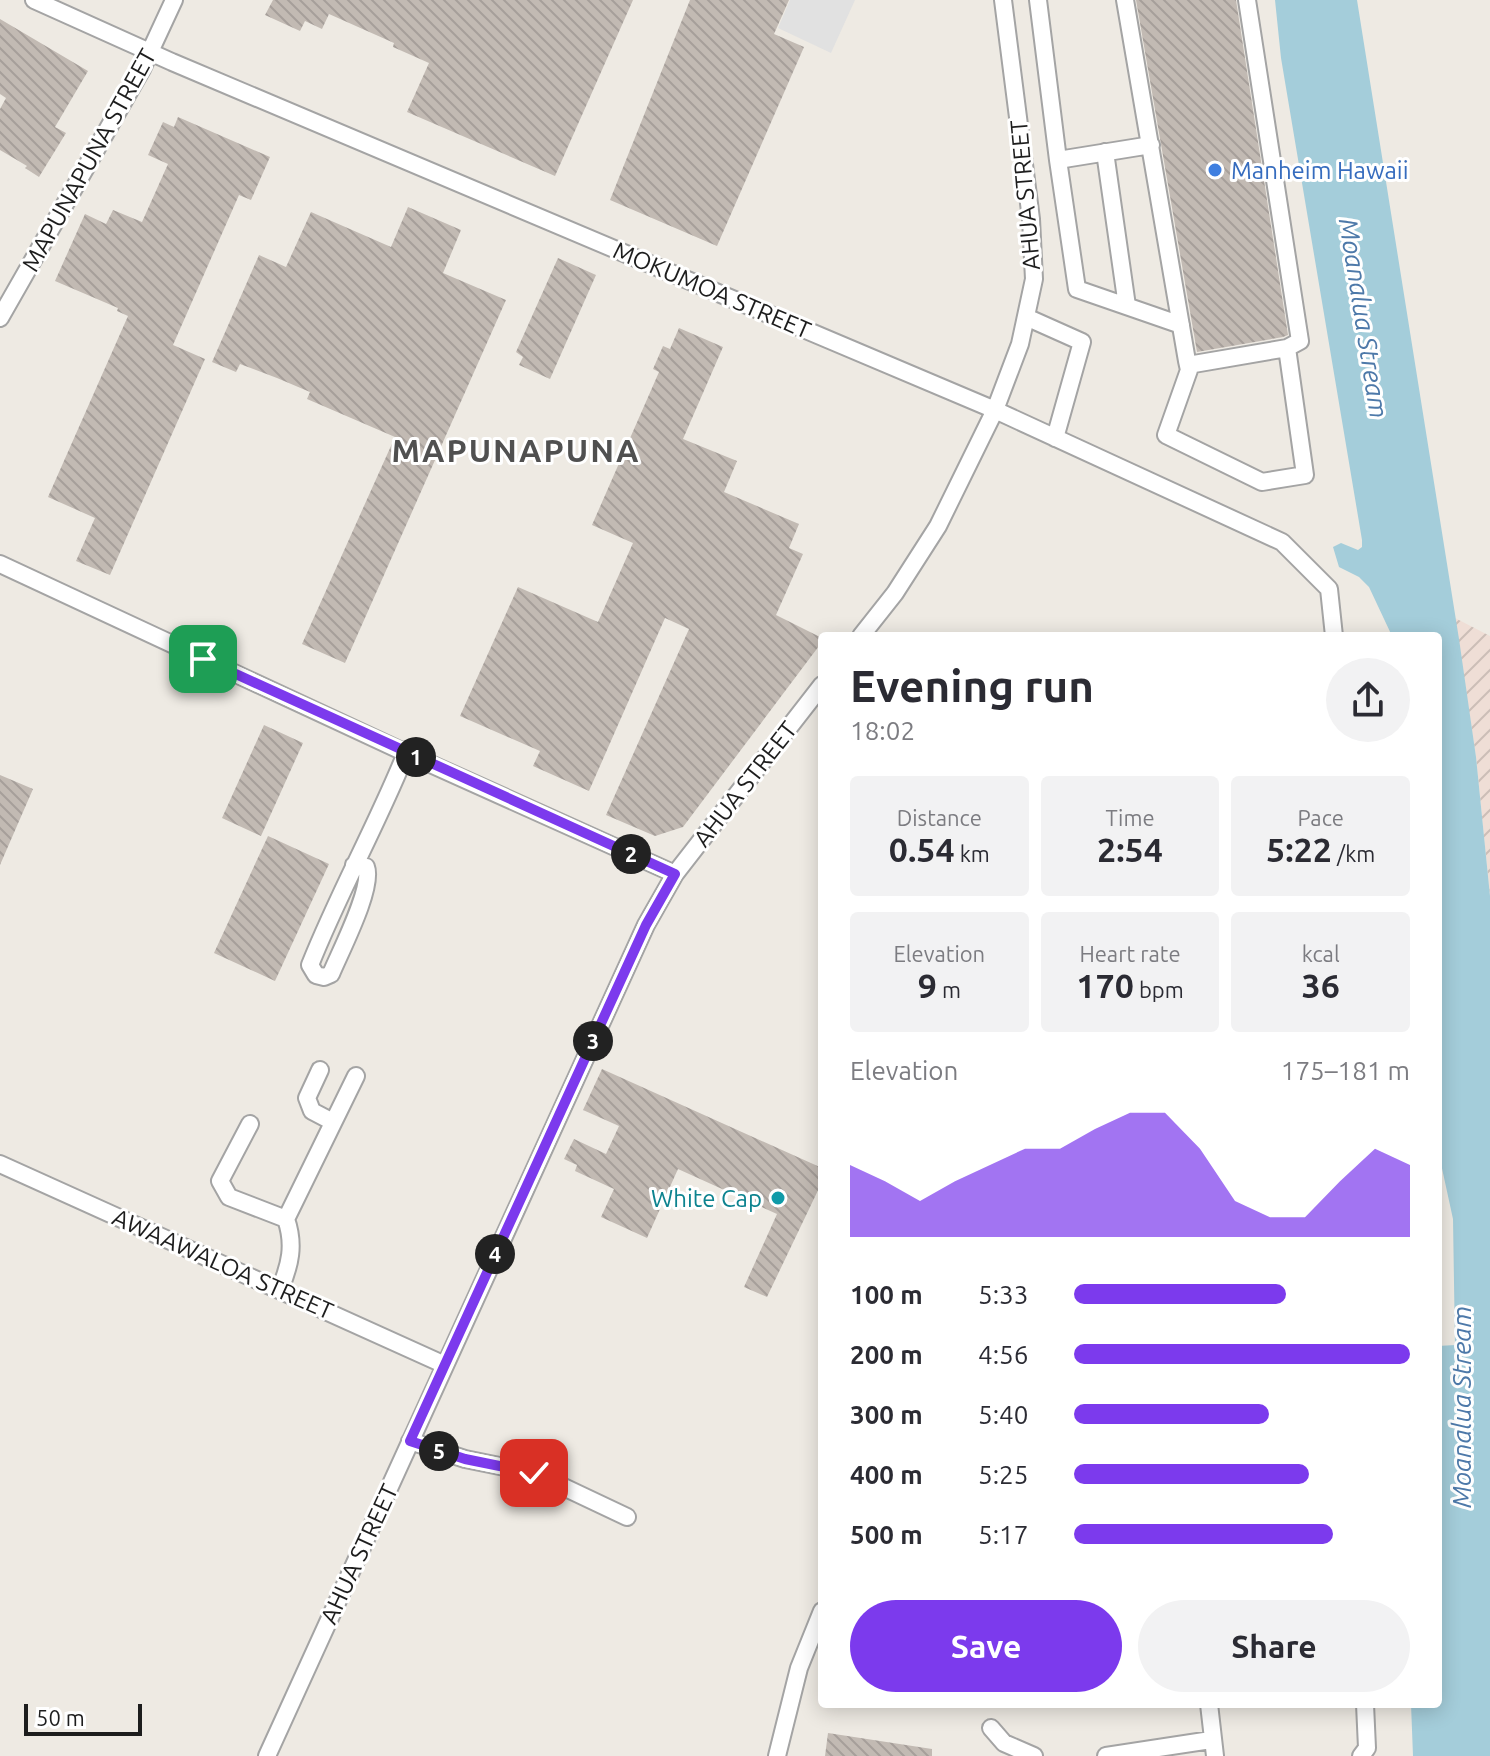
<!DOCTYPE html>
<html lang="en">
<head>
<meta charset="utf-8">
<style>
	:root { --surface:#fff; --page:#f2f2f3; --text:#2b2b33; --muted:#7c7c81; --accent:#7c3aed }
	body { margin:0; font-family:Ubuntu,sans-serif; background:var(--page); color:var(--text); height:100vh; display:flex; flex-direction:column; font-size:30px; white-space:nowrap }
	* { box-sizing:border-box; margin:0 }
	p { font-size:26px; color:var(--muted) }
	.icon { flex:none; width:44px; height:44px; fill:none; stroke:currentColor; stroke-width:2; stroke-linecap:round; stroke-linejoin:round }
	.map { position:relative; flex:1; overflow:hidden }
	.drawer { position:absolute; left:818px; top:632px; width:624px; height:1076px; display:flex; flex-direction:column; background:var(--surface); border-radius:8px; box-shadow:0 4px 20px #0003 }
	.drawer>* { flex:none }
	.scale { position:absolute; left:24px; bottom:20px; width:118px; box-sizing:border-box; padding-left:8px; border:4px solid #1d1d1d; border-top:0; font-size:22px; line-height:28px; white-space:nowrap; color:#1d1d1d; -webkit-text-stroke:6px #fff; paint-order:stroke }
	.pin { position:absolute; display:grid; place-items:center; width:68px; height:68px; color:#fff; margin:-34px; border-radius:16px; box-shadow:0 4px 12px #0006 }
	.km { position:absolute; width:40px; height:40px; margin:-20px; border-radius:50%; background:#222; color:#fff; font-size:22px; line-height:40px; text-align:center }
	.round { display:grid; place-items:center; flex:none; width:84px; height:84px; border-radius:42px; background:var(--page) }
	.overview { display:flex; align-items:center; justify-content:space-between; height:136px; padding:0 32px }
	h1 { font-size:44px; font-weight:600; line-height:60px }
	.stats { display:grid; grid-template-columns:repeat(3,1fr); gap:12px; height:136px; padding:8px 32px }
	.stats div { display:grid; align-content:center; border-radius:8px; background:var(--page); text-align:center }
	.stats b { font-size:34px; font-weight:600 }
	.stats small { font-size:22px; font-weight:400 }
	.stats p { font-size:22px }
	.chart { height:224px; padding:16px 32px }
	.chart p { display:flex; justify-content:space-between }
	.chart svg { width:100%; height:144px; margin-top:8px; fill:var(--accent); opacity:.7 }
	.button { display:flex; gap:16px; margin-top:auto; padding:16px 32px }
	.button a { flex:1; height:92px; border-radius:48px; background:var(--accent); color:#fff; font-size:32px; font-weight:600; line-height:92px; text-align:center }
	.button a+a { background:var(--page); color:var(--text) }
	ul { padding:0 32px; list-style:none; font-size:26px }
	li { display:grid; grid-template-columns:128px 96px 1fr; align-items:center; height:60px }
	li i { height:20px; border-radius:10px; background:var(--accent) }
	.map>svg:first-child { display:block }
</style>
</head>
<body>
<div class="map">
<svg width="1490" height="1756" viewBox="0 0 1490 1756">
	<defs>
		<pattern id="military-furrows" width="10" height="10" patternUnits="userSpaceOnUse" patternTransform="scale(2)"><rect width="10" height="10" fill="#efded6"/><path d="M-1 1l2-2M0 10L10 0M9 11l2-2" fill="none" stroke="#ccbeb7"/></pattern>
		<pattern id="building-back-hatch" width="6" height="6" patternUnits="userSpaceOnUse" patternTransform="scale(2)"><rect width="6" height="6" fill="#c2bab3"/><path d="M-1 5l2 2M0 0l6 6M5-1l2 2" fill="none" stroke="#a69f9a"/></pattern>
	</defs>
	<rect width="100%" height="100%" fill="#eeeae3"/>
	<path fill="url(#military-furrows)" d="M1455 618 1490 636V896L1476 757Z"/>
	<path fill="#e1e1e1" d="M790 0H855L831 53 778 28Z"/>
	<path fill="#a4cdda" d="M1275 0H1357L1459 639 1476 757 1490 896V1756H1413L1411 1704H1438V1346L1455 1345 1453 1219 1438 1150V636H1392L1369 587 1359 577 1339 567 1333 547 1341 543 1358 550 1362 547V540L1281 58Z"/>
	<path fill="url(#building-back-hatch)" d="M273 0H633L555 176 407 112 429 63 393 47 394 43 329 14 322 29 305 21 300 31 265 15Z
		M690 0H789L774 34 804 47 717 246 610 200Z
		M1136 0H1236L1288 335 1283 337 1197 352Z
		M0 19 88 71 55 127 66 133 39 177 25 168 27 166 0 150V109L6 98 0 94Z
		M178 117 270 157 251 200 239 195 173 345 205 359 110 575 76 561 95 518 48 497 128 316 117 311 118 308 55 281 85 214 106 224 113 210 142 222 168 164 148 155 163 122 174 127Z
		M408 207 461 230 443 273 506 300 345 663 302 644 395 437 307 399 310 392 277 378 240 364 236 372 212 362 259 255 286 267 311 212 391 247Z
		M558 258 596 275 550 379 519 365 523 357 516 352Z
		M679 328 723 347 683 439 737 461 724 492 799 524 789 548 803 554 776 615 822 638V642L683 827 655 836 606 815 689 629 665 618 589 791 533 766 540 751 460 716 518 587 598 622 633 543 592 525 659 372 653 369 663 346 670 349Z
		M264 725 303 743 261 836 222 818Z
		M0 775 33 789 0 865Z
		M268 836 329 864 275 981 214 953Z
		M602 1069 822 1168V1182L767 1297 744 1287 777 1214 678 1169 647 1238 601 1217 614 1189 575 1171 577 1165 564 1159 574 1139 606 1154 619 1126 583 1110Z
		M828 1733 932 1749V1756H825Z"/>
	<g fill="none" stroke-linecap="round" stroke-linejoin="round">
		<defs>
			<path id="minor" d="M34 0 172 62 995 410 1282 542 1329 589 1334 636
				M1038 0 1058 160
				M1125 0 1187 361 1189 370 1166 435 1262 482 1305 475 1287 348 1188 365
				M1247 0 1300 341 1287 348
				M1151 145 1058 160 1077 289 1181 325
				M1105 152 1127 306
				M1026 317 1082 342 1055 438
				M0 318 142 69 174 0
				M0 564 406 753 675 874
				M861 636 895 593 938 526 995 410 1020 344 1034 279 1031 219 1003 0
				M354 865 366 867C374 887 340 952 331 974L324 977 316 975 310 965C339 892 377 825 406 753
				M320 1070 307 1098 312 1111 333 1122
				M250 1124 220 1181 229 1197 286 1219
				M0 1164 445 1365
				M280 1289C290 1265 295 1245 286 1219L356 1076
				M410 1441 465 1459 534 1473 627 1517
				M1209 1704 1215 1756
				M991 1728 1004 1743 1034 1756
				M267 1756 646 925 675 874 822 685
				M777 1756 799 1668 822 1611
				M1106 1756 1211 1740
				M1361 1756 1367 1748 1365 1704"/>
		</defs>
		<use href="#minor" stroke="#a4a4a4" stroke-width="20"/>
		<use href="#minor" stroke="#fff" stroke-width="16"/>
	</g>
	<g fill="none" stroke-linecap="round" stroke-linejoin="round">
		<defs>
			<path id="route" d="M203 659 675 874 646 925 410 1441 465 1459 534 1473"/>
		</defs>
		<use href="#route" stroke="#fff" stroke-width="16"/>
		<use href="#route" stroke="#7c3aed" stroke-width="10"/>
	</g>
	<circle fill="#3f7fe0" stroke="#fff" stroke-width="3" cx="1215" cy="170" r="8"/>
	<circle fill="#0f9aa8" stroke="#fff" stroke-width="3" cx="778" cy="1198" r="8"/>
	<g text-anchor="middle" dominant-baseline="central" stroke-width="6" stroke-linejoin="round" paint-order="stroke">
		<g font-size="24" fill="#1d1d1d" stroke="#fff">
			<text transform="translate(89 160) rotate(-61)">MAPUNAPUNA STREET</text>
			<text transform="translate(1025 195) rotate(-95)">AHUA STREET</text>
			<text transform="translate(712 290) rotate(23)">MOKUMOA STREET</text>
			<text transform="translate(745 784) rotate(-52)">AHUA STREET</text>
			<text transform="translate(223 1264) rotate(24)">AWAAWALOA STREET</text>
			<text transform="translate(359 1554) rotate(-65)">AHUA STREET</text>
		</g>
		<g font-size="24" fill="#366cbe" stroke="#fff" text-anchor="start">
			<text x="1231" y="170">Manheim Hawaii</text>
		</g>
		<g font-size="24" fill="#0d838f" stroke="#fff" text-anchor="end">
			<text x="762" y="1198">White Cap</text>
		</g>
		<g font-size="26" font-style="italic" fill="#4d79a9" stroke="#fff">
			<text transform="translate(1364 318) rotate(81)">Moanalua Stream</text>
			<text transform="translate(1461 1407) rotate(-90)">Moanalua Stream</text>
		</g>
		<g font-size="32" font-weight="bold" letter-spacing="2" fill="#505050" stroke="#fff">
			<text x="516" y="450">MAPUNAPUNA</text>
		</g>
	</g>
</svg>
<div class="scale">50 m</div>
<div class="pin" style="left:203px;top:659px;background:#1e9e55"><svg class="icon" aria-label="arrive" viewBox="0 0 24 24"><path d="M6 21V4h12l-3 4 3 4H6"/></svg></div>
<div class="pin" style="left:534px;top:1473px;background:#d93025"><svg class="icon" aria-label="check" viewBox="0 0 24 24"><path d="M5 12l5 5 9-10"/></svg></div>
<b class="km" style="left:416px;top:757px">1</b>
<b class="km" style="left:631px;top:854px">2</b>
<b class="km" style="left:593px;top:1041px">3</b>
<b class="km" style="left:495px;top:1254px">4</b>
<b class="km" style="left:439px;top:1451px">5</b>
<section class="drawer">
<div class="overview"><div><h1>Evening run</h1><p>18:02</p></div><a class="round"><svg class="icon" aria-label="share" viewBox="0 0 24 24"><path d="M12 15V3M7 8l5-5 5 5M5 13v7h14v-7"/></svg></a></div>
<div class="stats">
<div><p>Distance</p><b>0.54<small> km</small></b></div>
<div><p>Time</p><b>2:54</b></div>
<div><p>Pace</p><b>5:22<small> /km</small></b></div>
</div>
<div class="stats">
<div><p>Elevation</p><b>9<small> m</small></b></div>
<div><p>Heart rate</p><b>170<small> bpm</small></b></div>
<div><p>kcal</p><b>36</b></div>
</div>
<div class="chart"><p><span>Elevation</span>175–181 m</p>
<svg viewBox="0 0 160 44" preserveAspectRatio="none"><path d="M0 44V22L10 27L20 33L30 27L40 22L50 17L60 17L70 11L80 6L90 6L100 17L110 33L120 38L130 38L140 27L150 17L160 22V44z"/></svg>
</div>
<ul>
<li><b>100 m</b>5:33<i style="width:63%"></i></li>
<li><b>200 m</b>4:56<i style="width:100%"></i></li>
<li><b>300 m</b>5:40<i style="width:58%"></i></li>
<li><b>400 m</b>5:25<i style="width:70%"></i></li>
<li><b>500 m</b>5:17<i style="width:77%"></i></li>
</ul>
<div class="button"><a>Save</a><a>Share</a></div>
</section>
</div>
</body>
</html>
